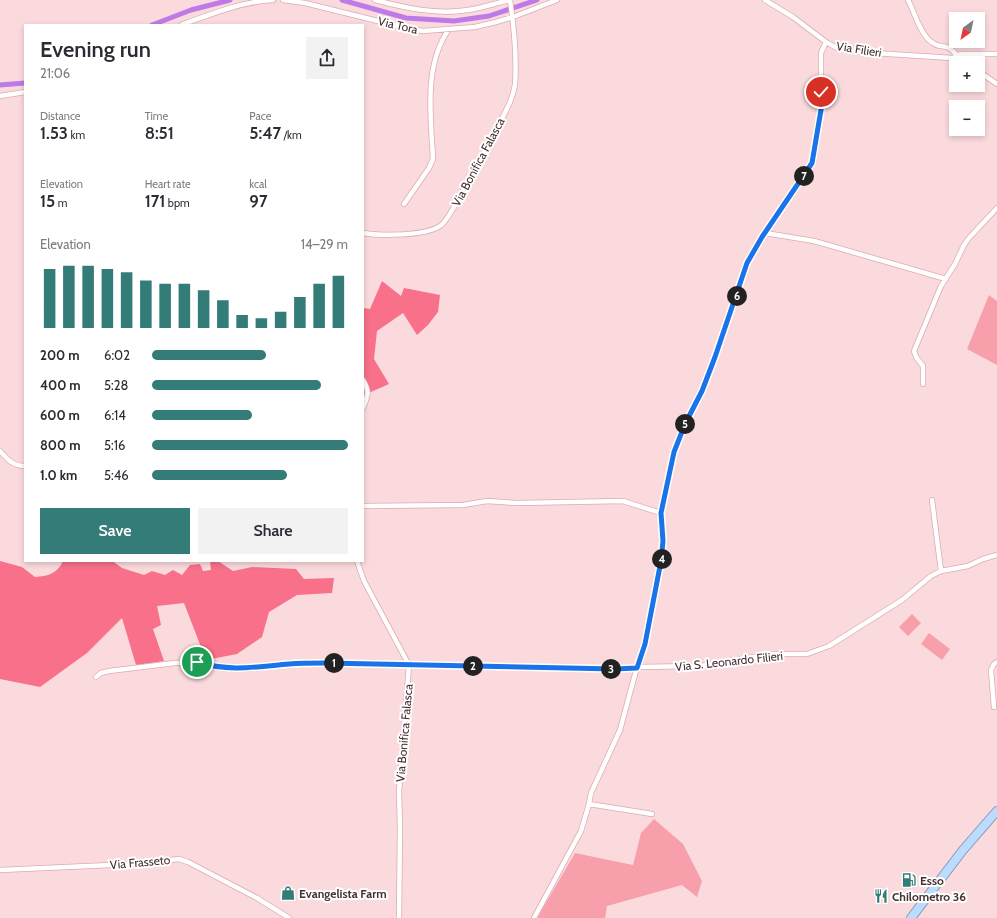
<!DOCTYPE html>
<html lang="en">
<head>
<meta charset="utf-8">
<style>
	:root { --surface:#fff; --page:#f2f2f3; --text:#2b2b33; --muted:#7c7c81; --accent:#337c78 }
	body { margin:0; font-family:Cabin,sans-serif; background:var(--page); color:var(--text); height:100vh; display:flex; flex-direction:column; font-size:15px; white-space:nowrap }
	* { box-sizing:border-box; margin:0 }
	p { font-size:13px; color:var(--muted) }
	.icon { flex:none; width:22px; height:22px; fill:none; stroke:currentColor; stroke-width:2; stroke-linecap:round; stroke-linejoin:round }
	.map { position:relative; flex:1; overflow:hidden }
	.details { position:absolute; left:24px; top:24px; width:340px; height:538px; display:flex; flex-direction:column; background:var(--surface); border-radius:0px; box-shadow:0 2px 6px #0003 }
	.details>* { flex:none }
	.needle { width:26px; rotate:213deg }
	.controls { position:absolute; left:949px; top:12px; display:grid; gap:8px }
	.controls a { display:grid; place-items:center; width:36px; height:36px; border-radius:0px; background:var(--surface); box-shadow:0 2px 6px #0003; font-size:20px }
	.pin { position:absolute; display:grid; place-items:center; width:34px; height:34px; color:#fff; margin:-17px; border:2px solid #fff; border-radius:50%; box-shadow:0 1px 4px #0007 }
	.km { position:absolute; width:20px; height:20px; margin:-10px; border-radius:50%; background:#222; color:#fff; font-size:11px; line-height:20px; text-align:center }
	.round { display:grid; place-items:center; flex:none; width:42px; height:42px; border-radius:0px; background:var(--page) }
	.headline { display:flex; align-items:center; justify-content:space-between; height:68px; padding:0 16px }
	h1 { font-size:22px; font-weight:600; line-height:30px }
	.metrics { display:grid; grid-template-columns:repeat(3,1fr); gap:6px; height:68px; padding:4px 16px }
	.metrics div { display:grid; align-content:center }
	.metrics b { font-size:17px; font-weight:600 }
	.metrics small { font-size:11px; font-weight:400 }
	.metrics p { font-size:11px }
	.chart { height:112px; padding:8px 16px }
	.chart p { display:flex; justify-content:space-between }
	.chart svg { width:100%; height:72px; margin-top:4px; stroke:var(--accent); stroke-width:6 }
	.cta { display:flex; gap:8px; margin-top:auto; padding:8px 16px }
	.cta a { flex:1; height:46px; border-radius:0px; background:var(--accent); color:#fff; font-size:16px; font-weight:600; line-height:46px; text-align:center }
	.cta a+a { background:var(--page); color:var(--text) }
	ul { padding:0 16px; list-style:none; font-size:13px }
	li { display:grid; grid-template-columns:64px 48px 1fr; align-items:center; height:30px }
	li i { height:10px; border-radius:5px; background:var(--accent) }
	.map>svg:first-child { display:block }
</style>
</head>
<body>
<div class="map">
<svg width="997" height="918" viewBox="0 0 997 918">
	<rect width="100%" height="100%" fill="#fbdadd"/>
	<path fill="#f7a0ab" d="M989 295 997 301V365L967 349Z
		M912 614 921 623 908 636 899 627Z
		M929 633 950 649 942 660 921 644Z
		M654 819 683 844 702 881 697 897 682 885 607 906 605 918H537L575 853 633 865 641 833Z"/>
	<path fill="#f87089" d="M382 281 401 296 404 288 440 295 438 312 428 325 417 335 403 313 377 331 374 359 389 384 371 392H365L363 396V308L370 309Z
		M0 561 22 567 35 577C48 576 57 574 63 561H110L114 562 122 568 144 575 152 571 165 575 173 570 182 575 190 565 200 564 203 571 211 570 210 561H218L233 571 252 567 296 569 304 579 334 578 332 593 297 595 269 612 262 637 237 654 206 660 184 603 157 606 161 625 153 629 164 661 136 665 122 618 87 653 40 687 0 679Z"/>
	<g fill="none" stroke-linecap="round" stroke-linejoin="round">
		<path stroke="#be7be8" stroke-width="5" d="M342 0 406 18 454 21 489 16 537 0
			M152 25 191 10 230 0
			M0 85 25 83"/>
		<defs>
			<path id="minor" d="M283 0 305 3 406 28 423 31 475 27 496 22 513 17 557 0
				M765 0 793 17 826 42 835 47 844 50 874 53 952 58 961 60 966 63
				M908 0C915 13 920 35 933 43 941 49 947 43 955 53V58
				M181 25C208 15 244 1 273 0
				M955 58 958 55 962 54H997
				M978 71 997 84
				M0 96 25 92
				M404 204 429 168 433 159C431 117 423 66 449 29
				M363 233C381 236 425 236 440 226 449 220 460 195 466 185 481 158 497 131 510 102 512 97 514 90 515 85 517 57 514 27 510 0 496 3 482 8 468 10 436 15 406 8 375 0
				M765 233 814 241 946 279
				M363 380C370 392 368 395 363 408
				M923 384V366L916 357 914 351 941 286 955 264 964 245 969 238 997 208
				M0 451C7 459 13 466 25 466
				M932 500 941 571
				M363 506 463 505 487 501 517 503 623 501 661 513
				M357 561 364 581 409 665 399 792 400 827 399 918
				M96 677 101 673 109 671 175 663 197 662 214 667 245 669 290 664 326 663 615 669 637 667 645 644 661 561 663 541 661 513 674 452 685 424 702 391 715 357 747 263 762 237 813 163 821 110V53L826 42
				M994 707 991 670 994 664 997 662
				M589 804 652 814
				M0 870 133 864 179 859 188 862 257 898 289 918
				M534 918 581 831 589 804 591 793 620 730 637 667 700 666 772 654H807L829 646 902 600 931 576 941 571 968 566 983 559 997 555"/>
			<path id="trunk" d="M911 918 963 850 997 811"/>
		</defs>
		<use href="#minor" stroke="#deaab0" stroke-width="6"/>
		<use href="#trunk" stroke="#889ab7" stroke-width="10"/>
		<use href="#minor" stroke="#fff" stroke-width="4.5"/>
		<use href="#trunk" stroke="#bcdcfe" stroke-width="8"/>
	</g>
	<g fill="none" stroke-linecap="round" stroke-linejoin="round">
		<defs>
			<path id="route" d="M197 662C230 672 255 667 289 664 301 663 313 663 326 663L615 669 637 668 645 644 661 561 663 541 661 513 674 452 685 424 702 391 715 357 747 263 762 237 812 163 821 110V92"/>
		</defs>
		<use href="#route" stroke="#fff" stroke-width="8"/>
		<use href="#route" stroke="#1a73e8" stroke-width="5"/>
	</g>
	<defs>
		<symbol id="fuel-bare" viewBox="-9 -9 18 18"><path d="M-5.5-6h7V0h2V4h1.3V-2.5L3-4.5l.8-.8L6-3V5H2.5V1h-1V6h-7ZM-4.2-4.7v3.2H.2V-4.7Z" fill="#337c78" stroke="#fff" stroke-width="2.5" paint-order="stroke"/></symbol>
		<symbol id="shop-bare" viewBox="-9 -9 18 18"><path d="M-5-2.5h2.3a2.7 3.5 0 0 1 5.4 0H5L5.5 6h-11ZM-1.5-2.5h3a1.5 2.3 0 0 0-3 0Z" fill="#337c78" stroke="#fff" stroke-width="2.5" paint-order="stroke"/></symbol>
		<symbol id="restaurant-bare" viewBox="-9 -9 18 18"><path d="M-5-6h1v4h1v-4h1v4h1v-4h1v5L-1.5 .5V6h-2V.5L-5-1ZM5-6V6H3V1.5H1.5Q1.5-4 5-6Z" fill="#337c78" stroke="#fff" stroke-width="2.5" paint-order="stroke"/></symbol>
	</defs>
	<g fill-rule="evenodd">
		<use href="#fuel-bare" x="899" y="870" width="20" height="20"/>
		<use href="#shop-bare" x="278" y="883" width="20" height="20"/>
		<use href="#restaurant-bare" x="871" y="886" width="20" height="20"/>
	</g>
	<g text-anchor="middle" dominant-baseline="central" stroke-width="4" stroke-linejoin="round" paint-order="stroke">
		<g font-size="12" fill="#463133" stroke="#fff">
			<text transform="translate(398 25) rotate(13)">Via Tora</text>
			<text transform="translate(859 49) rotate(9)">Via Filieri</text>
			<text transform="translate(478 162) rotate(-62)">Via Bonifica Falasca</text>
			<text transform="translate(729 661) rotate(-6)">Via S. Leonardo Filieri</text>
			<text transform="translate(404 733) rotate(-85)">Via Bonifica Falasca</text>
			<text transform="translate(140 862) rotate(-5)">Via Frasseto</text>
		</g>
		<g font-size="12" font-weight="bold" fill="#463133" stroke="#fff" text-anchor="start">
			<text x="920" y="880">Esso</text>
			<text x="299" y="893">Evangelista Farm</text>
			<text x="892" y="896">Chilometro 36</text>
		</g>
	</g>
</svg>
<div class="controls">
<a><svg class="needle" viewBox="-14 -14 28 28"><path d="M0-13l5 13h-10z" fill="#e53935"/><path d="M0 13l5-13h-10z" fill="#7c7c81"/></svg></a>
<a>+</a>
<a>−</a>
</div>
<div class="pin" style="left:197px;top:662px;background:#1e9e55"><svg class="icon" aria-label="arrive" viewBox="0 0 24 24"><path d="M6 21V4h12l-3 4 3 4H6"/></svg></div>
<div class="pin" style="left:821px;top:92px;background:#d93025"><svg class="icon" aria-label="check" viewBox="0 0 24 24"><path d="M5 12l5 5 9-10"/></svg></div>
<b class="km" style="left:334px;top:663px">1</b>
<b class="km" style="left:473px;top:666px">2</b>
<b class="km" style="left:611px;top:669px">3</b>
<b class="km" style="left:662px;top:559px">4</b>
<b class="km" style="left:685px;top:424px">5</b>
<b class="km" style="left:737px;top:296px">6</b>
<b class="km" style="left:804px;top:176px">7</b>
<section class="details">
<div class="headline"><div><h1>Evening run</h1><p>21:06</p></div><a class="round"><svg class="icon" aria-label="share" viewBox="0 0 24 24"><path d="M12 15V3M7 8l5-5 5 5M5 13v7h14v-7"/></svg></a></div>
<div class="metrics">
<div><p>Distance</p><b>1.53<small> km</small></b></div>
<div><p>Time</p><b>8:51</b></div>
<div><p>Pace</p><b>5:47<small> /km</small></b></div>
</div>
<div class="metrics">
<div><p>Elevation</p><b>15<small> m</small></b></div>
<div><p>Heart rate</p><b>171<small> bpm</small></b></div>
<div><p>kcal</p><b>97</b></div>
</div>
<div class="chart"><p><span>Elevation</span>14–29 m</p>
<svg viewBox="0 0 160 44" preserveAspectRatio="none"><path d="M5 44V8M15 44V6M25 44V6M35 44V8M45 44V10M55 44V15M65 44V17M75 44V17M85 44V21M95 44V27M105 44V36M115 44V38M125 44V34M135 44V25M145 44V17M155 44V12"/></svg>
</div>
<ul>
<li><b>200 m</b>6:02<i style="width:58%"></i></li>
<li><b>400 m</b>5:28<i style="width:86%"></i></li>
<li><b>600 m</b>6:14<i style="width:51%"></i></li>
<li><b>800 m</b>5:16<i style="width:100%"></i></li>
<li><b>1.0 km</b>5:46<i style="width:69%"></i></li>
</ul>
<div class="cta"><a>Save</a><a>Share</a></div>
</section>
</div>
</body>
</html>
